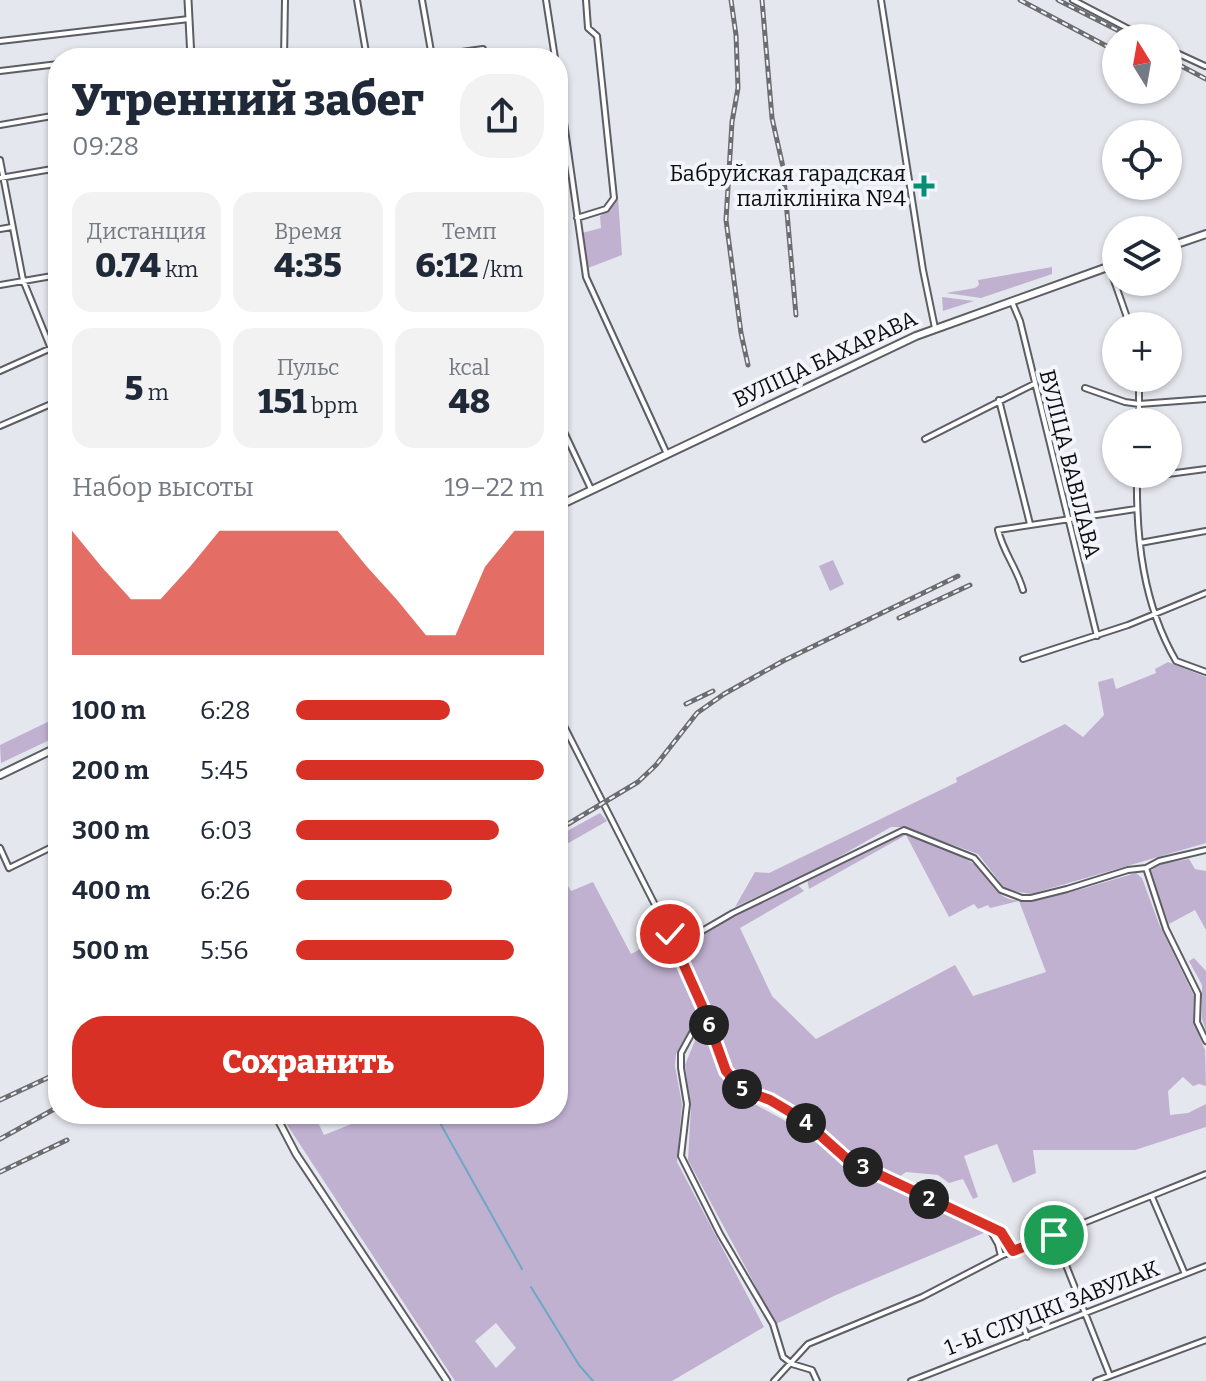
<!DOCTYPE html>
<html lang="ru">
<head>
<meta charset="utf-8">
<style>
	:root { --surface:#fff; --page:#f2f2f3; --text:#1f2937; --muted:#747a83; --accent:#d93025 }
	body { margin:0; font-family:Bitter,serif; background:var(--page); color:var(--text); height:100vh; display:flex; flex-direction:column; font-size:30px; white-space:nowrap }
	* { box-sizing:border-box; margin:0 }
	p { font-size:26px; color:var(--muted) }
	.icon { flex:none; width:44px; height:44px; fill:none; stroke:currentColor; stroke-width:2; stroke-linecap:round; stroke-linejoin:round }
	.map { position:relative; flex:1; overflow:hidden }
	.drawer { position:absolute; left:48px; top:48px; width:520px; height:1076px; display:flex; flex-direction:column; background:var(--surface); border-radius:32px; box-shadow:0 2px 6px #0004 }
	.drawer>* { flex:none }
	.needle { width:52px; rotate:349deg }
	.controls { position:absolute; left:1102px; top:24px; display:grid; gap:16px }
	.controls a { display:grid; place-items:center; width:80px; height:80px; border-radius:50%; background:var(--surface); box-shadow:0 2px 6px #0004; font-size:40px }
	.pin { position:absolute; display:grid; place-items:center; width:68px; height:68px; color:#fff; margin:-34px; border:4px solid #fff; border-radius:50%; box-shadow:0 2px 8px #0007 }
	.km { position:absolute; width:40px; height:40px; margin:-20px; border-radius:50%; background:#222; color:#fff; font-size:22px; line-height:40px; text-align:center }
	.round { display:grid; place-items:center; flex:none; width:84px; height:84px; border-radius:32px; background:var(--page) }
	.summary { display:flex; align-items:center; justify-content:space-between; height:136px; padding:0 24px }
	h1 { font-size:44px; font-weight:800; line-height:60px }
	.figures { display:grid; grid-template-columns:repeat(3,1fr); gap:12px; height:136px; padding:8px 24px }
	.figures div { display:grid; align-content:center; border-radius:20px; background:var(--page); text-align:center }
	.figures b { font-size:34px; font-weight:800 }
	.figures small { font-size:22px; font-weight:400 }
	.figures p { font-size:22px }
	.chart { height:224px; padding:16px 24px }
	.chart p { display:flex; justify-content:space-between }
	.chart svg { width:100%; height:144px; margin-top:8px; fill:var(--accent); opacity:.7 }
	.action { display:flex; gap:16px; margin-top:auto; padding:16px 24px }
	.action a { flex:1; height:92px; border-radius:32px; background:var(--accent); color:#fff; font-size:32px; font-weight:800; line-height:92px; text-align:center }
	ul { padding:0 24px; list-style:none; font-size:26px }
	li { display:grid; grid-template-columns:128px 96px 1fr; align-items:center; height:60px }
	li i { height:20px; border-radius:10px; background:var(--accent) }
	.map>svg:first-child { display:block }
</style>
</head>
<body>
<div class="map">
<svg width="1206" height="1381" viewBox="0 0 1206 1381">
	<rect width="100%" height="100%" fill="#e5e7ee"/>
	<path fill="#c1b1d1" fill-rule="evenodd" d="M618 198 622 255 588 268 582 233 601 228 600 216 608 211Z
		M1052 267V274L981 298 946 293 975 288 979 285 978 280Z
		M942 297 974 301 943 311Z
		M833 560 844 584 830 591 819 566Z
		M1168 662 1206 677V843L1031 894 1006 890 978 854 903 827H891L830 862 735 907 755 872 769 873 957 782 956 778 1065 724 1083 737 1104 715 1098 682 1113 678 1116 689 1156 673 1155 669Z
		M58 717V736L1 763 0 745Z
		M600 813 607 821 558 849V836Z
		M897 835H906C928 843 954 850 974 864 987 874 993 893 1009 899 1031 907 1111 880 1136 873L1142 878 1159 924 1194 996 1193 1022 1205 1050 1206 1086 1199 1084 1193 1086 1183 1077 1168 1091 1170 1115 1188 1113 1206 1104V1127L1135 1150H1033L1036 1173 1013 1183 997 1144 964 1156 978 1197 973 1199 963 1179 949 1183 938 1175 906 1172 896 1179 848 1154 797 1108 746 1087 727 1064 721 1040 687 959 692 943 733 915 793 886H799L804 891 740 928 772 996 816 1039 955 965 973 996 1046 972 1019 901 990 908 988 905 978 909 974 904 949 917 906 835 809 889 807 879Z
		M1189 859 1195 869 1206 871V930L1195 910 1169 924 1150 871 1161 864Z
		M558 868 571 891 593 882 631 954 665 936 700 1011 676 1054 675 1066 682 1104 677 1162 764 1327 672 1381H455L280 1114H314L324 1135 354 1123 351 1114H558ZM496 1323 516 1348 496 1368 475 1341Z
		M1194 958 1206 971V1031L1202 1019V985L1189 961Z
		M702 1023 723 1077 749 1101 813 1136 838 1159 986 1232 836 1295 776 1324 688 1160 691 1107 685 1065Z"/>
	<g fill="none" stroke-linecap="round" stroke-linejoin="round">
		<path stroke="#6da7c4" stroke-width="2" d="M435 1114 522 1269
			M531 1287 579 1365 593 1381"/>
		<defs>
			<path id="street" d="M357 0 367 58
				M422 0 432 57
				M546 0 555 58
				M881 0 923 270 935 328
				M1073 0 1146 38
				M0 41 189 19
				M1168 49 1205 66
				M432 56 483 49 485 58
				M284 58 285 0
				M346 58 367 57
				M0 71 58 64
				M558 80 586 277 667 454
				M0 125 58 115
				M0 160 23 280 58 366
				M51 169 58 208
				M0 178 58 168
				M577 218 606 209 614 198 597 36 588 28 586 0
				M0 229 12 227
				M1109 266 1130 326
				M0 285 58 275
				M1012 302 1020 321 1097 636
				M0 371 58 345
				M1085 388 1125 402 1139 404 1206 399
				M999 400 1030 524
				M558 419 591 489
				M1139 422V378
				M0 426 58 401
				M925 439 1034 384
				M1137 474C1136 539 1143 604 1176 661L1206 672
				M1168 474 1206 469
				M1137 479 1168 474
				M1140 543 1206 531
				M1023 590C1017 568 1003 552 998 530L1136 509
				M1023 659 1128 625 1206 593
				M558 714 683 960 726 1071 743 1090 770 1100 802 1119 848 1160 1001 1232 1013 1251
				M0 848 9 868 58 844
				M1146 868 1166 929 1198 994 1197 1022 1206 1041
				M670 934 690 938 733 913 904 830 974 858 1001 890 1022 898H1031L1067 889 1128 870 1146 868 1159 861 1206 850
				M683 960 690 938
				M704 1011 681 1053V1068L687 1104 681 1156 720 1234 773 1324 783 1357 792 1364 812 1370 817 1381
				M1152 1197 1185 1274
				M990 1230 998 1244 1001 1256
				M1054 1235 1110 1376
				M1019 1312 1027 1337
				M774 1381 808 1344 922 1297 1001 1256 1206 1174
				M911 1381 1206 1266
				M1096 1381 1206 1340"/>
			<path id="secondary" d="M188 0 191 58
				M275 1114 296 1154 447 1381"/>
			<path id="primary" d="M1168 247 1206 234
				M558 506 916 336 1116 264
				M0 775 58 747"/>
		</defs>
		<use href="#street" stroke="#5c5e64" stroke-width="8"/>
		<use href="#secondary" stroke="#5c5e64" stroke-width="9"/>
		<use href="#primary" stroke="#5c5e64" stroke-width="10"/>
		<use href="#street" stroke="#fff" stroke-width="4"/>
		<use href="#secondary" stroke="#fff" stroke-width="5"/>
		<use href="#primary" stroke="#fff" stroke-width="6"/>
		<defs>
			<path id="rail" d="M731 0 736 35 738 88 732 122 726 220 741 333 748 365
				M762 0 772 118 783 167 796 315
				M1020 0 1114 50
				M1058 0 1133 38
				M1168 59 1206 79
				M899 618 970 585
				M686 704 713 691
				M558 830 638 782 656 765 697 713 724 694 783 661 958 576
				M0 1100 58 1073
				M0 1139 58 1107
				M0 1172 67 1140"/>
		</defs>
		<use href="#rail" stroke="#6c6d71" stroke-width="5"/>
		<use href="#rail" stroke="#f2f5fb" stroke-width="2" stroke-dasharray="6" stroke-linecap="butt"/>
	</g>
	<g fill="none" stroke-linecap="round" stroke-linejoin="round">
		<defs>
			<path id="route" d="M670 934 704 1010 726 1071 743 1090 770 1100 802 1119 848 1160 1001 1232 1013 1251 1054 1235"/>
		</defs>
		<use href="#route" stroke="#fff" stroke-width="16"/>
		<use href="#route" stroke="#d93025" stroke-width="10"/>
	</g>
	<path fill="#098e76" stroke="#f2f5fb" stroke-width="3" d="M920 174h8v8h8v8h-8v8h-8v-8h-8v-8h8z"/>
	<g text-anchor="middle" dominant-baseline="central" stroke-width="8" stroke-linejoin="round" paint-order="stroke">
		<g font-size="22" fill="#0c0d0f" stroke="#f2f5fb" text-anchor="end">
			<text x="906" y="173">Бабруйская гарадская<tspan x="906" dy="25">паліклініка №4</tspan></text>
		</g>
		<g font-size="22" fill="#0c0d0f" stroke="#f2f5fb">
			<text transform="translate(825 359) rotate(-25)">ВУЛІЦА БАХАРАВА</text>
			<text transform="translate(1070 464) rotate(76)">ВУЛІЦА ВАВІЛАВА</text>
			<text transform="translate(1052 1308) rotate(-21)">1-Ы СЛУЦКІ ЗАВУЛАК</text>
		</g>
	</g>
</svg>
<div class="controls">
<a><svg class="needle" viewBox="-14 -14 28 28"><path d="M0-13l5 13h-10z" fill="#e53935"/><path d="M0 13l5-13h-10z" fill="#747a83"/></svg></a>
<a><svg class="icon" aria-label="locate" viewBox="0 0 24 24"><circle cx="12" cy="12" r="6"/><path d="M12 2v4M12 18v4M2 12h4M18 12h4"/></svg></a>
<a><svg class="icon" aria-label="layers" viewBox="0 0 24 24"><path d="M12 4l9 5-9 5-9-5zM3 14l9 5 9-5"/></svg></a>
<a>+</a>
<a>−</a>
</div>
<div class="pin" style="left:1054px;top:1235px;background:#1e9e55"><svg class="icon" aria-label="arrive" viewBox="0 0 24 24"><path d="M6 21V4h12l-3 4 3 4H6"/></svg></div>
<div class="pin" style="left:670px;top:934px;background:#d93025"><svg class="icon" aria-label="check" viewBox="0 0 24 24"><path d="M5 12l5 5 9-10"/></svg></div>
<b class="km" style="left:929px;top:1199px">2</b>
<b class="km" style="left:863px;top:1167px">3</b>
<b class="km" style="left:806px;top:1123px">4</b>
<b class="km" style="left:742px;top:1089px">5</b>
<b class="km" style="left:709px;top:1025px">6</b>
<section class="drawer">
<div class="summary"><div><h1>Утренний забег</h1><p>09:28</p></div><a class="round"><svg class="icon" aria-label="share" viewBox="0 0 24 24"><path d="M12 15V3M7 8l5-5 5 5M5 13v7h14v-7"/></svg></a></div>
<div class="figures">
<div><p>Дистанция</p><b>0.74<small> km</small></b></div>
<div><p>Время</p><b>4:35</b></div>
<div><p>Темп</p><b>6:12<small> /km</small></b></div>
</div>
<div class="figures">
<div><b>5<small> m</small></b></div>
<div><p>Пульс</p><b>151<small> bpm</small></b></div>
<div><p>kcal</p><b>48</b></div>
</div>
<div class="chart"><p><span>Набор высоты</span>19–22 m</p>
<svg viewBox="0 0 160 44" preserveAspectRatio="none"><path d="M0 44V6L10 17L20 27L30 27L40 17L50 6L60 6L70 6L80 6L90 6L100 17L110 27L120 38L130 38L140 17L150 6L160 6V44z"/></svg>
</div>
<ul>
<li><b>100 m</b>6:28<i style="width:62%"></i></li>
<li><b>200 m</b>5:45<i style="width:100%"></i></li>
<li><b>300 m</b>6:03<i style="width:82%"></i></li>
<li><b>400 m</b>6:26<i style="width:63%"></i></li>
<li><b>500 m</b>5:56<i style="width:88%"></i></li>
</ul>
<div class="action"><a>Сохранить</a></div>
</section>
</div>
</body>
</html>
